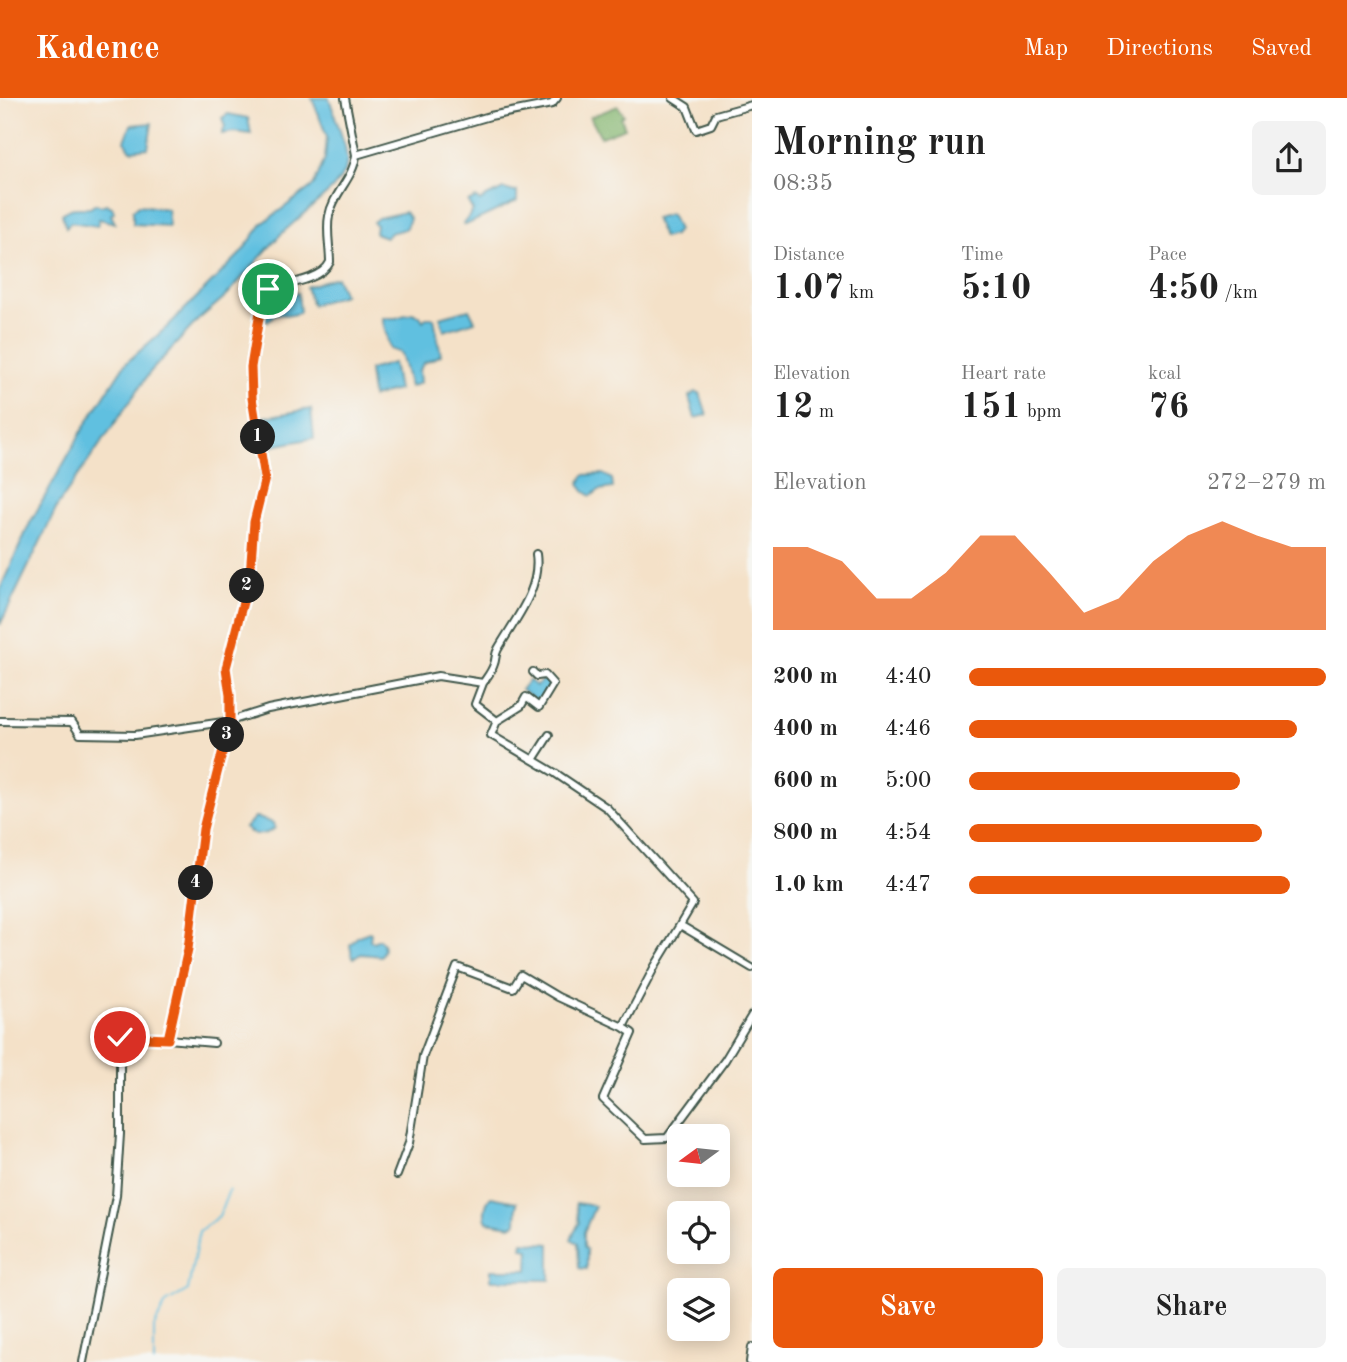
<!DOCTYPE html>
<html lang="en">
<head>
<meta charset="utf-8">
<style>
	:root { --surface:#fff; --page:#f2f2f2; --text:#222; --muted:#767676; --accent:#ea580c }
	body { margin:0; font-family:"Old Standard TT",serif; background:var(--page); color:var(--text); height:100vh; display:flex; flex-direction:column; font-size:26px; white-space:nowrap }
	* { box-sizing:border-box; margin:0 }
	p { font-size:23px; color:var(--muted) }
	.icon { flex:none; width:38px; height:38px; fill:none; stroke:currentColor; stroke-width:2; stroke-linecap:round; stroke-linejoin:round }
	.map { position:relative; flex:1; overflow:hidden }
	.drawer { display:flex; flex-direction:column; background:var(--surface); width:595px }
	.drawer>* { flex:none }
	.needle { width:46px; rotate:255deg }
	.buttons { position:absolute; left:667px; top:1026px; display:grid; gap:14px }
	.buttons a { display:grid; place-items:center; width:63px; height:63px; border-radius:10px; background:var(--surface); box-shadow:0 4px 18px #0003; font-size:35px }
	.pin { position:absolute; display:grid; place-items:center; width:60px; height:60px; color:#fff; margin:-30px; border:4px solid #fff; border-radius:50%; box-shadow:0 2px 7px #0007 }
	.km { position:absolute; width:35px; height:35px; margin:-18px; border-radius:50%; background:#222; color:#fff; font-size:19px; line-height:35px; text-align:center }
	.round { display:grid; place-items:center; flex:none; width:74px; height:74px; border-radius:10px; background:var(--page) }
	.overview { display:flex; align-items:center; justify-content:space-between; height:119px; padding:0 21px }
	h1 { font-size:38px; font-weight:800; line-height:52px }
	.stats { display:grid; grid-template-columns:repeat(3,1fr); gap:10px; height:119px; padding:7px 21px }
	.stats div { display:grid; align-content:center }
	.stats b { font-size:35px; font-weight:800 }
	.stats small { font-size:19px; font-weight:400 }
	.stats p { font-size:19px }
	.chart { height:196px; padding:14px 21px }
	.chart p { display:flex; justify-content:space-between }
	.chart svg { width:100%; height:126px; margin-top:7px; fill:var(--accent); opacity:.7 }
	.primary-button { display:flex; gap:14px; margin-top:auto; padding:14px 21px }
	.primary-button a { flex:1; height:80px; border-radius:10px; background:var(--accent); color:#fff; font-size:28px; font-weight:800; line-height:80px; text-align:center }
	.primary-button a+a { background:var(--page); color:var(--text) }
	ul { padding:0 21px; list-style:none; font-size:23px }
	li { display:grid; grid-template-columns:112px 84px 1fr; align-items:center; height:52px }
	li i { height:18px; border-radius:9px; background:var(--accent) }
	header { display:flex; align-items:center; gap:42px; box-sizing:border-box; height:98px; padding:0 35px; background:var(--accent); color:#fff }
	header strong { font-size:33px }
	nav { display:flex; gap:38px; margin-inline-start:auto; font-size:24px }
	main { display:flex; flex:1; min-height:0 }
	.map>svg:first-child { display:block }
</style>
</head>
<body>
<header>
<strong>Kadence</strong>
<nav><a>Map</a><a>Directions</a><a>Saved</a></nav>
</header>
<main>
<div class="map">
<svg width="752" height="1264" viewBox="0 0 752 1264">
	<rect width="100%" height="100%" fill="#f6f6f2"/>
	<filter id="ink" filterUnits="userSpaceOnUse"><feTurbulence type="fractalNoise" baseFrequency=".0143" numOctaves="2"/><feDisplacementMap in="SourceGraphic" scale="14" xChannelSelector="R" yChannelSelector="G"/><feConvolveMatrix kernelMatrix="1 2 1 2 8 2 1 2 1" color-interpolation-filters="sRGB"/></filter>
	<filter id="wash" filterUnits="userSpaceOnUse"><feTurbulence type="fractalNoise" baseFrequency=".00686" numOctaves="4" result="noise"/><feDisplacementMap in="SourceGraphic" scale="28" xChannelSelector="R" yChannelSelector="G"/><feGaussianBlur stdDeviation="1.57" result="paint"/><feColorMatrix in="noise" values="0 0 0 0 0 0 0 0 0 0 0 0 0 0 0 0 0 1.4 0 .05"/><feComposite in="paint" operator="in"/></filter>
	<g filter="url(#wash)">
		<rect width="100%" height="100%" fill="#f4e1c8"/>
		<path fill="#85b670" stroke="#527a52" stroke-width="2" d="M618 8 624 17 621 20 625 30 601 39 590 19Z"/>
		<path fill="#61c0e0" stroke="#407e8a" stroke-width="2" d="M312 0H329L345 48 347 62 345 74 332 91 281 136 227 197 198 222 151 273 58 407 0 527V491L30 425 86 326 125 266 167 229 241 155 262 126 314 87 325 61 327 39Z
			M228 16 248 20 251 36 234 34 222 36 225 28 222 20Z
			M152 25 148 50 131 52 125 43 131 27Z
			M504 91 514 94 517 93V103L466 127 463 126 473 113 468 104 476 100 480 103C488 97 495 96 504 91Z
			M96 106 101 108 106 106 112 109 114 114 111 117 115 125 99 121 97 128 71 124 66 129 62 116C73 107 78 111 90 110Z
			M139 107 167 111 169 128 133 126V112Z
			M405 114 410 121 405 131 390 135 386 139 375 135 376 127 373 124 378 120Z
			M671 116 678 132 674 137 663 140 655 120Z
			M336 179 344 197 312 207 306 189Z
			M298 195 300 214 292 217 276 216 268 223 264 221 269 214 268 199Z
			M469 211 475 223 444 233 440 219Z
			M412 215 420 218 423 223 426 220H434L441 257 424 265 419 272 420 285 410 289 401 255 390 251 382 220H396Z
			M393 265 398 292 372 299 369 272Z
			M696 294 700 295 707 317 695 320 689 299Z
			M311 311 314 340 263 350 259 320Z
			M603 376 612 381 613 390 599 392 591 398 584 393 579 386 584 377Z
			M544 581 551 586 538 604 521 592 529 582 536 588Z
			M255 719 273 725 275 730C265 738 254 739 245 730Z
			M369 834 371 835 370 842 373 844 379 841C385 846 385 852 381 858L361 856 354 860 352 858 350 847 358 838Z
			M491 1099 517 1104 516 1125 511 1128 487 1124C483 1117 485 1105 491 1099Z
			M576 1105 595 1108 584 1134V1148L587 1152V1171L579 1170 578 1145 571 1141 579 1125Z
			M523 1144 550 1146V1182H491V1172H528L529 1151 522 1150Z"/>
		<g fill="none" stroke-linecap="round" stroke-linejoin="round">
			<path stroke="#61c0e0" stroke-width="2" d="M154 1264V1229L166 1205 188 1192 199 1133 219 1118 229 1092"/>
		</g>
	</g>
	<g filter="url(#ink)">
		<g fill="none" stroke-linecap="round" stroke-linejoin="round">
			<defs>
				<path id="minor" d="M345 0 356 57 490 18 552 6 557 0
					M673 0 687 9 696 32 711 27 716 17 752 7
					M483 585C487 579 492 573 494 566 496 561 495 556 498 551 515 521 541 492 536 456
					M0 623 72 624 80 636 135 637 230 623V597L226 570 250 476 254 424 265 380 252 300 251 269 263 195 268 191C286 186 322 182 330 164 330 150 326 132 329 118 333 95 354 80 356 57
					M497 623 521 608 526 599 539 609 553 586 545 577 537 578 533 574
					M533 662 549 637
					M623 929 632 935 603 1001 645 1041 667 1040 725 962 752 917
					M168 941 214 945
					M397 1077 409 1045 423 958 457 869 513 890 521 877 558 899 623 929 655 868 680 827
					M83 1264 116 1098 120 1036V939L168 941 188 851 203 731 230 623 268 611 438 578 483 585 475 606 497 623 491 637 555 675 607 710 693 805 680 827 752 870
					M750 1264 752 1249"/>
			</defs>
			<use href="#minor" stroke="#3f564a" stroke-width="10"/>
			<use href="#minor" stroke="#fff" stroke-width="6"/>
		</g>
	</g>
	<g fill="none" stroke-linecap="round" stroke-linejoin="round" filter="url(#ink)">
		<defs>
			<path id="route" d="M120 939 168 941 188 851 203 731 230 624V597L226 570 250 477 254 424 265 380 252 300 251 269 263 195 268 191"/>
		</defs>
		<use href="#route" stroke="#fff" stroke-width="14"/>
		<use href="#route" stroke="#ea580c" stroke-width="9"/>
	</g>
</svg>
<div class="buttons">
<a><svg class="needle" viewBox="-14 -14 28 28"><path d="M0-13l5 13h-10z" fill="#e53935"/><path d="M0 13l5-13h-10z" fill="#767676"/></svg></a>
<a><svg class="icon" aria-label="locate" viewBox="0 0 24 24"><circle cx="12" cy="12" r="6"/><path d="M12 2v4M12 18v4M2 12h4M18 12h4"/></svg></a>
<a><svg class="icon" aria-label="layers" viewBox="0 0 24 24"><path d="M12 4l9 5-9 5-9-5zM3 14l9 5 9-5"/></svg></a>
</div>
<div class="pin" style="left:268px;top:191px;background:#1e9e55"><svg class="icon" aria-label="arrive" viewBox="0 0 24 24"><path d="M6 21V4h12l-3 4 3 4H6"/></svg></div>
<div class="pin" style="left:120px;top:939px;background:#d93025"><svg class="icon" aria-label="check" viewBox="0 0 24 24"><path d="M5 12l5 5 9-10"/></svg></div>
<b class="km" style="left:258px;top:339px">1</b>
<b class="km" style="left:247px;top:488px">2</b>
<b class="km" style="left:227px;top:637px">3</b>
<b class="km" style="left:196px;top:785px">4</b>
</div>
<section class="drawer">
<div class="overview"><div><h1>Morning run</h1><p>08:35</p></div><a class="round"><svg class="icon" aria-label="share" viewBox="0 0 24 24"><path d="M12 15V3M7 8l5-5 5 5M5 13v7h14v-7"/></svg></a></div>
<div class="stats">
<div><p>Distance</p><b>1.07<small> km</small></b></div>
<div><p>Time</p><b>5:10</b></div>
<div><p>Pace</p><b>4:50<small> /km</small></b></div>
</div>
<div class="stats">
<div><p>Elevation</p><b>12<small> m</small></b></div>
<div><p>Heart rate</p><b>151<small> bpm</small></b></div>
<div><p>kcal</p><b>76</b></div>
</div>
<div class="chart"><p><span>Elevation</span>272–279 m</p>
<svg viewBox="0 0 160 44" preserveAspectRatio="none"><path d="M0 44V15L10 15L20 20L30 33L40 33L50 24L60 11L70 11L80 24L90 38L100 33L110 20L120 11L130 6L140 11L150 15L160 15V44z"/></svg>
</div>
<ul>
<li><b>200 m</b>4:40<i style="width:100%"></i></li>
<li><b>400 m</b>4:46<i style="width:92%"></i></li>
<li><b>600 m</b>5:00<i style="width:76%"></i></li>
<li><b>800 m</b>4:54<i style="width:82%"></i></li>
<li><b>1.0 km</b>4:47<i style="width:90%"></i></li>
</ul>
<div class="primary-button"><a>Save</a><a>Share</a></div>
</section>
</main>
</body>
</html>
